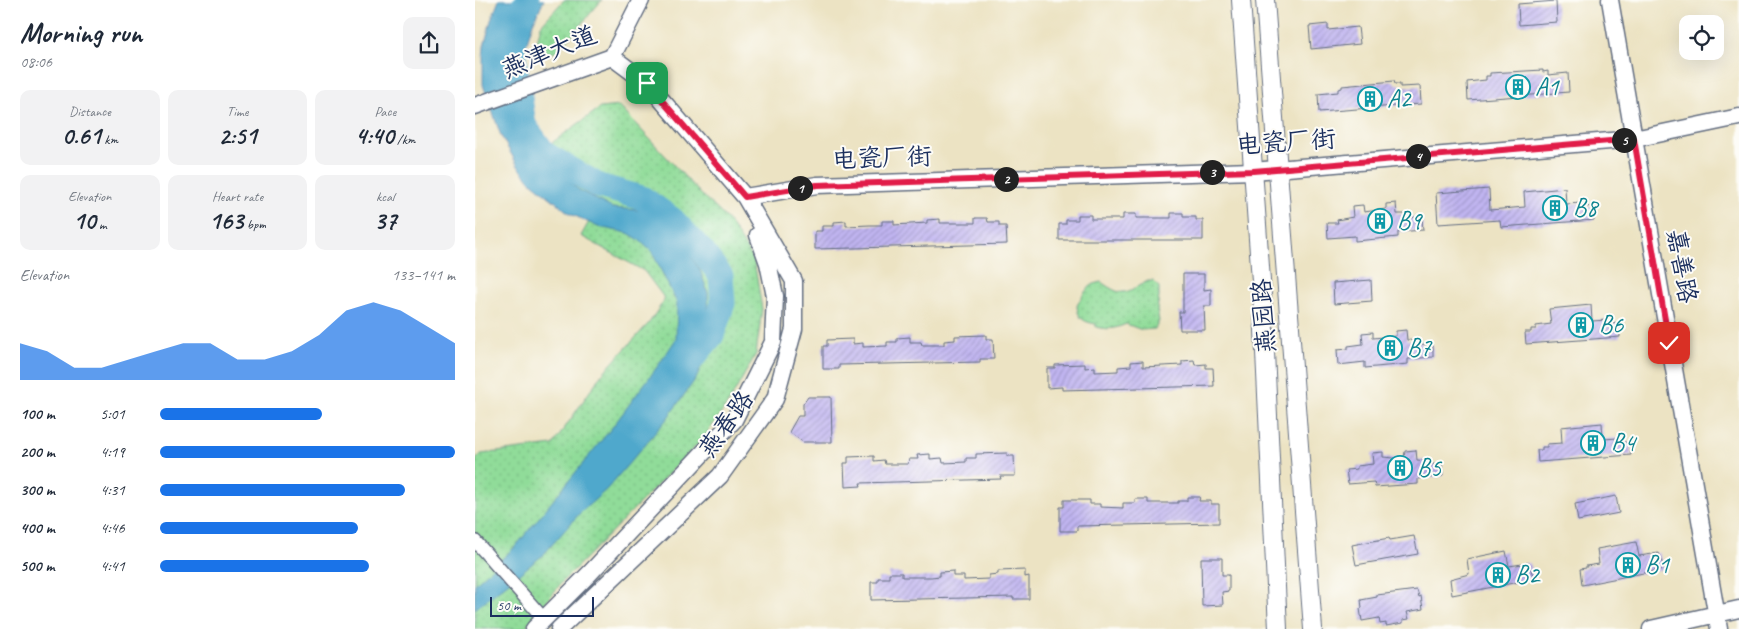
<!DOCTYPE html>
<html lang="en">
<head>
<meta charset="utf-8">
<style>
	:root { --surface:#fff; --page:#f2f2f3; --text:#1f2937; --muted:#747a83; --accent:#1a73e8 }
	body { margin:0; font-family:Caveat,"LXGW WenKai TC",sans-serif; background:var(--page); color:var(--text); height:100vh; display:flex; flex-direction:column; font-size:19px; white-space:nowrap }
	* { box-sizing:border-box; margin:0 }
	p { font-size:16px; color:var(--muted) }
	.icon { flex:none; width:28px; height:28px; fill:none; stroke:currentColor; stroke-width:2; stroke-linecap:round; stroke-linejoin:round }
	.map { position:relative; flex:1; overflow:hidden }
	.side { display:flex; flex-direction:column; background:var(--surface); width:475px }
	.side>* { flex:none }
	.tools { position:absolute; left:1204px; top:15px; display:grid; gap:10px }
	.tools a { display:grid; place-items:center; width:45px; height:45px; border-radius:10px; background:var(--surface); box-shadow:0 5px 20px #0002; font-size:25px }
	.scale { position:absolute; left:15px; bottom:12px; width:104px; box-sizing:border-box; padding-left:5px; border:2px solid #1b2f5e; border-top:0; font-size:14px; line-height:18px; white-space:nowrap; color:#1b2f5e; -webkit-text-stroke:4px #fdfcf7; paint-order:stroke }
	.pin { position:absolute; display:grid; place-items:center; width:42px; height:42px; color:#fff; margin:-21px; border-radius:10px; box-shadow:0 2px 8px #0006 }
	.km { position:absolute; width:25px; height:25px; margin:-12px; border-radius:50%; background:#222; color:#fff; font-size:14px; line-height:25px; text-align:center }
	.round { display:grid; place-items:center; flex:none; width:52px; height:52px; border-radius:10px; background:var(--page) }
	.headline { display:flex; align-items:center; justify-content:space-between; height:85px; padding:0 20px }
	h1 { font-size:28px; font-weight:800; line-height:38px }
	.figures { display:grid; grid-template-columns:repeat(3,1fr); gap:8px; height:85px; padding:5px 20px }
	.figures div { display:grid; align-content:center; border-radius:10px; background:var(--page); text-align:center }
	.figures b { font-size:25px; font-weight:800 }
	.figures small { font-size:14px; font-weight:400 }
	.figures p { font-size:14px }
	.chart { height:140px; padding:10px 20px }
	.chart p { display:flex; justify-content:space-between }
	.chart svg { width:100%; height:90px; margin-top:5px; fill:var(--accent); opacity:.7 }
	ul { padding:0 20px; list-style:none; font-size:16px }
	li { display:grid; grid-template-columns:80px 60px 1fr; align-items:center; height:38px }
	li i { height:12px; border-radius:6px; background:var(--accent) }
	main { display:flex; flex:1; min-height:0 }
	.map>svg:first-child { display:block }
</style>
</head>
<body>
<main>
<section class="side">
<div class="headline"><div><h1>Morning run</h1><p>08:06</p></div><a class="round"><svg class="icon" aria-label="share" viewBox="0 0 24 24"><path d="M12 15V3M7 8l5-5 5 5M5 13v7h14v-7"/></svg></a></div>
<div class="figures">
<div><p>Distance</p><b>0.61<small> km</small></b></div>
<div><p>Time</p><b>2:51</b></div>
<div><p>Pace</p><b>4:40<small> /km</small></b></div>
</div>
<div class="figures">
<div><p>Elevation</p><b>10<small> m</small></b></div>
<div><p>Heart rate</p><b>163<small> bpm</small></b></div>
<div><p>kcal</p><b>37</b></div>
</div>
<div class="chart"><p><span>Elevation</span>133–141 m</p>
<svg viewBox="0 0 160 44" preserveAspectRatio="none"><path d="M0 44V26L10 30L20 38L30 38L40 34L50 30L60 26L70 26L80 34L90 34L100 30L110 22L120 10L130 6L140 10L150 18L160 26V44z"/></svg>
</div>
<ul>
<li><b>100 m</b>5:01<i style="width:55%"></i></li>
<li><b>200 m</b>4:19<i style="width:100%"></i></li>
<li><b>300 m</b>4:31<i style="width:83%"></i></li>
<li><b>400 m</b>4:46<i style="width:67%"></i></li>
<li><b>500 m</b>4:41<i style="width:71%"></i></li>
</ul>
</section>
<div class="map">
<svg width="1264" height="629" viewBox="0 0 1264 629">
	<defs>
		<pattern id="grass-dots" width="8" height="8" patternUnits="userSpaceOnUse" patternTransform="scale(1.25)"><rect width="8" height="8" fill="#90dc99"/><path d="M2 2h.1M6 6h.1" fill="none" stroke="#7cbd86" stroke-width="1.8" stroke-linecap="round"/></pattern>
		<pattern id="building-hatch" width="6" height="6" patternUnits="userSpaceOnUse" patternTransform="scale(1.25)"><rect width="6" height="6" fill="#c1b5f1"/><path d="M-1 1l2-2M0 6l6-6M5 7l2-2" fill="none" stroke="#9c94c6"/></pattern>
	</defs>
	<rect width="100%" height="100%" fill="#fdfcf7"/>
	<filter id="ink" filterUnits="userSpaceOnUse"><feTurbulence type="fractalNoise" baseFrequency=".02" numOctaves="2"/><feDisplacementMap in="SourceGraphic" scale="10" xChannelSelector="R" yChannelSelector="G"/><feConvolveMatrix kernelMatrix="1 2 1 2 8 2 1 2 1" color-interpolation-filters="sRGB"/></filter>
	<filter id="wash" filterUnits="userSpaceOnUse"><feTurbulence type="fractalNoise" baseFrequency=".0096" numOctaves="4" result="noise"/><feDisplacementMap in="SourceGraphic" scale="20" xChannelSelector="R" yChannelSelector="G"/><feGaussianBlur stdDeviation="1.12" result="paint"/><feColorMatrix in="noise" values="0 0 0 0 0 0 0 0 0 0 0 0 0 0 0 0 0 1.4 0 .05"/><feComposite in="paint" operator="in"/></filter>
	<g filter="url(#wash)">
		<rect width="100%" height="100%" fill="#ece3c3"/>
		<path fill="url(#grass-dots)" stroke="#56867c" d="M89 0H127L83 51 58 59 66 25Z
			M144 106 225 193 253 220 279 260 287 309 281 354 254 402 228 439 88 581 49 629H0V461L6 454 78 445 126 375 174 323 190 299 169 271 106 236 116 218 53 160 125 108Z
			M673 281H678L684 287V297L682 310 684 321 680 329 667 330 651 324C640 329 632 330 621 327V324C609 322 603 319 602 306 606 296 614 283 626 282 649 298 649 293 673 281Z"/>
		<path fill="#4fa8cc" stroke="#356c95" d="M24 0H69L58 23 45 64 43 84 45 106 52 133 61 151 73 165 104 190 137 208 163 210 179 215 197 229 225 270 233 293 234 347 222 377 191 420 132 489 105 513 68 555 0 609V584L41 546 139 425 185 363 201 339 202 303 177 252 163 239 153 233 123 227 94 213 56 182 43 166 26 136 8 85V59L9 46 16 20Z"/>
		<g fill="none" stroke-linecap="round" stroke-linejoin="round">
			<path stroke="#4fa8cc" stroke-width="25" d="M52 0 44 12 38 48 49 125 70 154 124 186 167 198 198 220 227 251 246 276 248 303 237 335 212 365"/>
		</g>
		<g id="blocks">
			<path fill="url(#building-hatch)" d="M1081 1 1082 22 1044 25 1043 4Z
				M853 24V30L883 27 885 44 836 49 834 26Z
				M1068 70V72L1073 71V75L1093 73 1094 92 993 100 992 82 1011 80V76H1015V73Z
				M919 81 920 84H925V87L945 86 946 104 844 112 843 94 863 92V89L867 88V86Z
				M1090 188 1091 204 1106 203V206L1118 207 1119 220 1026 227 1025 220 963 224 961 193 1014 189 1015 210 1050 207 1049 192Z
				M921 203 922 214H936V217L947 218 948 230 923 232V237L880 241V236L853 238 852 223H863L862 220 878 217 877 206 888 205 889 212 911 209V204Z
				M696 213H708V217H721V220H728V240H584V224H591V220H603V215H616V219H648V214H661V218H696Z
				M500 218H512L513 222H524V226H531L532 244 340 249V231H347V226H359V222L371 221V226L395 225H407V221H419V225L452 223V220L465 219V223H500Z
				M708 274H729V290L736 289V306H729L730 330H705L704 312H708Z
				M896 280 897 301 859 304 858 283Z
				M1116 305 1117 321 1132 320V323L1144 324 1145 337 1051 344 1050 332H1056V329H1061V326L1076 324 1074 309Z
				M931 330 932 340 946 341V344L958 345V357L933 359V364L890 368V362L863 365 862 350 873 349V346L888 344 887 333 898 332V338L921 336V331Z
				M511 335V339H518L519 359H505V362L364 365V369H348V346H352V340L378 339V344L388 343V347L412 346V342H422V338L435 337V342H446L447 345H469V341L480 340V336Z
				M719 360 720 365 731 364V368H738L739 386 587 390V387L572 388V368H580V365L610 364V368L620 367V372L643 371V367L656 366V362L668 361V367L707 365V361Z
				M333 397H356L357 442H328L314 432 323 416H328V404Z
				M1127 423 1128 439 1143 438V441L1155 443 1156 455 1063 462 1062 450H1067V447H1072V444L1087 443 1086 427Z
				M941 450 942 460 956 461V464L967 465 968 476 943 479V484L900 487 899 482 873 484 871 470 882 469V466L898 464 897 453 908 452V457L929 459 930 451Z
				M532 453V456H539L540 476H525L526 479 385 483 386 486 370 487 369 463H373V457L399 456V461L409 460 410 464H433L434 459H443L442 455 455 454V459L467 458 468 463 491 462V458H501V454Z
				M1141 496 1144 513 1103 521 1100 504Z
				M712 497H725L724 501H736V504H744V523L602 526V531H585V507H589V500H615V504H625V507L648 508V503H660V499H673V503H703V501H712Z
				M939 536 943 554 881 565 877 545 914 538 915 540Z
				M1161 542 1164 556 1184 553 1189 569 1107 585 1105 569 1111 568V566L1124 564 1122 549Z
				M1031 551 1034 566 1054 563 1059 579 977 595 975 579 994 574 992 559Z
				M726 558H747V575H754V591L747 592 748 605 727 606Z
				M550 570V577L554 576V599H538V597L396 600V582H403V578H414V573H427V577H456L465 576V572L478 571V576H489V580L514 579V575L523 574V571Z
				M942 590 944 597 946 596 948 609 932 612 934 619 928 620V623L911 626V623L905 624 904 618 887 621 885 609 887 608 886 600 902 597V595Z"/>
		</g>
	</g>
	<g filter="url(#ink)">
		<use href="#blocks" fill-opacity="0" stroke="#646e81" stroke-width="1"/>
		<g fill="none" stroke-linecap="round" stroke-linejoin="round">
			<defs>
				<path id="minor" d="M0 541 69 619"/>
				<path id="tertiary" d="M1135 0 1244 629
					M0 106 137 57 166 0
					M270 197 342 185 778 171 1159 139 1264 117
					M59 629 115 573 259 420 298 342 300 296 293 263 283 235
					M84 629 245 476 300 399 319 329V281L270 197 172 83 137 57
					M1176 629 1264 609"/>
				<path id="secondary" d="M766 0 788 309 803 629
					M790 0 838 629"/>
			</defs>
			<use href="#minor" stroke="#646e81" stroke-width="15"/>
			<use href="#tertiary" stroke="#646e81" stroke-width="19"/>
			<use href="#secondary" stroke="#646e81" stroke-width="20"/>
			<use href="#minor" stroke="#fff" stroke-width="12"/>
			<use href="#tertiary" stroke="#fff" stroke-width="16"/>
			<use href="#secondary" stroke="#fff" stroke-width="18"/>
		</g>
	</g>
	<g fill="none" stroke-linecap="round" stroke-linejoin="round" filter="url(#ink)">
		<defs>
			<path id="route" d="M172 83 270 197 342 185 778 171 1159 139 1194 343"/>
		</defs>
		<use href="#route" stroke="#fff" stroke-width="10"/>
		<use href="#route" stroke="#e11d48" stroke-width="6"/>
	</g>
	<defs>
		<symbol id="building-ring" viewBox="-11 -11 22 22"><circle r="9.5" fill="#fdfcf7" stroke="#0f9aa8" stroke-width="1.5"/><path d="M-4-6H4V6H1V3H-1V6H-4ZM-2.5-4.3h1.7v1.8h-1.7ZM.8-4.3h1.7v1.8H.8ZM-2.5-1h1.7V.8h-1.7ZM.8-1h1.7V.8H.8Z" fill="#0f9aa8"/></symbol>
	</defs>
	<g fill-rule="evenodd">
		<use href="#building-ring" x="1029" y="73" width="28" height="28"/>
		<use href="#building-ring" x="881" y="85" width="28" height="28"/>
		<use href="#building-ring" x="1066" y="194" width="28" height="28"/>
		<use href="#building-ring" x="891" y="207" width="28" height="28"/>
		<use href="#building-ring" x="1092" y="311" width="28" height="28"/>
		<use href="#building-ring" x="901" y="334" width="28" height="28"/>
		<use href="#building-ring" x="1104" y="429" width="28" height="28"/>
		<use href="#building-ring" x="911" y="454" width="28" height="28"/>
		<use href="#building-ring" x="1139" y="551" width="28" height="28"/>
		<use href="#building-ring" x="1009" y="561" width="28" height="28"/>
	</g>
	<g text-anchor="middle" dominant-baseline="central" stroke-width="4" stroke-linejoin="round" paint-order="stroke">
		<g font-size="25" fill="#1b2f5e" stroke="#fdfcf7">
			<text transform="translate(74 52) rotate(-22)">燕津大道</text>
			<text transform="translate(811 142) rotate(-4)">电瓷厂街</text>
			<text transform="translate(407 158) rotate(-2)">电瓷厂街</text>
			<text transform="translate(1207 266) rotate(80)">嘉善路</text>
			<text transform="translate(789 316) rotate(-94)">燕园路</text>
			<text transform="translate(251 424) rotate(-54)">燕春路</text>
		</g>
		<g font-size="25" fill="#0d838f" stroke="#fdfcf7" text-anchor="start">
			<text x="1060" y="87">A1</text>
			<text x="912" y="99">A2</text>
			<text x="1098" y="208">B8</text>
			<text x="922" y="221">B9</text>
			<text x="1124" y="325">B6</text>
			<text x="932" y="348">B7</text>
			<text x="1136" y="443">B4</text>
			<text x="942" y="468">B5</text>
			<text x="1170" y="565">B1</text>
			<text x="1040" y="575">B2</text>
		</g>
	</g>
</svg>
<div class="tools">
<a><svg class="icon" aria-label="locate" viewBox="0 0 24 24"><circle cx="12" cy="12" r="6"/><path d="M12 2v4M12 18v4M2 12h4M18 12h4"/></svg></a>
</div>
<div class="scale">50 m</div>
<div class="pin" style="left:172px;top:83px;background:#1e9e55"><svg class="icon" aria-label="arrive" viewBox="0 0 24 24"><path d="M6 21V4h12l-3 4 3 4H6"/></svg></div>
<div class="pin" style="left:1194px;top:343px;background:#d93025"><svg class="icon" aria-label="check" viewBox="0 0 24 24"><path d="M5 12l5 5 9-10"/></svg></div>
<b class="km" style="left:325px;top:188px">1</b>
<b class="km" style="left:531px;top:179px">2</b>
<b class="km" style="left:737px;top:172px">3</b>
<b class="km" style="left:943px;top:156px">4</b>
<b class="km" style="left:1149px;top:140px">5</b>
</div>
</main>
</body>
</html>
